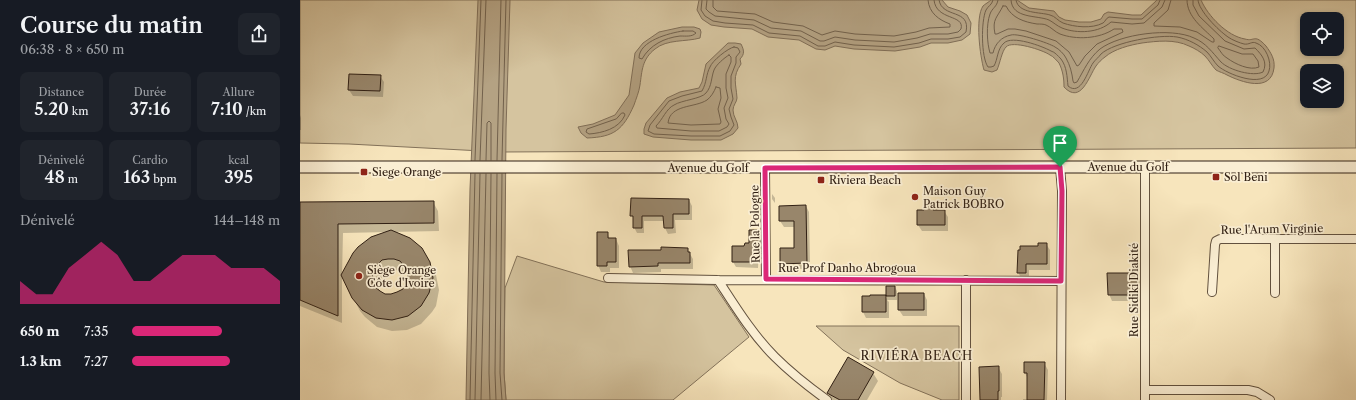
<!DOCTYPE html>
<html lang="fr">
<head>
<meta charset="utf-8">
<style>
	:root { --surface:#171b24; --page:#20242c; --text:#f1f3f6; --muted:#9ea1a6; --accent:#db2777 }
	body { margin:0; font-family:"Libre Caslon Text",serif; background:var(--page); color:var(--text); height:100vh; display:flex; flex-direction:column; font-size:15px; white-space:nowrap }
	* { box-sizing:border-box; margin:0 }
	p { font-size:13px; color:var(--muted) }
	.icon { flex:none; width:22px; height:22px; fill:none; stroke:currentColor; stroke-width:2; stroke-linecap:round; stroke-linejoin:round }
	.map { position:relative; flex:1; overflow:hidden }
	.details { display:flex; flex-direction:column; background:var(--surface); width:300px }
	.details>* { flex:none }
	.fabs { position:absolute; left:1000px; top:12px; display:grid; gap:8px }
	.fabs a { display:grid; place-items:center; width:44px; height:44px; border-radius:8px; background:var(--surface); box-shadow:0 2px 6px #0003; font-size:20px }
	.pin { position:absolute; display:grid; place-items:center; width:34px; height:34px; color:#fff; margin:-41px -17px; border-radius:50% 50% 50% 0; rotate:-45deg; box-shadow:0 0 4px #0007 }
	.pin .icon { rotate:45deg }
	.round { display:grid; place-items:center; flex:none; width:42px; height:42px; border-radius:8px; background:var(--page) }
	.head { display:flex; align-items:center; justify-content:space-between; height:68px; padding:0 20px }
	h1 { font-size:22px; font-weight:600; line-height:30px }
	.metrics { display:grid; grid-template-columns:repeat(3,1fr); gap:6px; height:68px; padding:4px 20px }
	.metrics div { display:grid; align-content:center; border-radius:8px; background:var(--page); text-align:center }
	.metrics b { font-size:17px; font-weight:600 }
	.metrics small { font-size:11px; font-weight:400 }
	.metrics p { font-size:11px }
	.chart { height:112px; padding:8px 20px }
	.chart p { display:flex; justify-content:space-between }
	.chart svg { width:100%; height:72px; margin-top:4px; fill:var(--accent); opacity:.7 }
	ul { padding:0 20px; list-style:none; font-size:13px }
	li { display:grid; grid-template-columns:64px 48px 1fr; align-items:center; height:30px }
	li i { height:10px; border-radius:5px; background:var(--accent) }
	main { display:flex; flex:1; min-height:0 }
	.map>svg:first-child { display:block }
</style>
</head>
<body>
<main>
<section class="details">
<div class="head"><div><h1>Course du matin</h1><p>06:38 · 8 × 650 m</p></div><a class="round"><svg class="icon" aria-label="share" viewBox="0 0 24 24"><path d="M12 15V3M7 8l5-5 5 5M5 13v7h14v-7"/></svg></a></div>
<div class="metrics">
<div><p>Distance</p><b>5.20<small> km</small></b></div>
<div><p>Durée</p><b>37:16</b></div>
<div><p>Allure</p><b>7:10<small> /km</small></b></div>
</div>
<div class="metrics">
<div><p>Dénivelé</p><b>48<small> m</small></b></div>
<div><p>Cardio</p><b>163<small> bpm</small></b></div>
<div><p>kcal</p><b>395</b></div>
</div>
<div class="chart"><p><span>Dénivelé</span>144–148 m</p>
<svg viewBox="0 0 160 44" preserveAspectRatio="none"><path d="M0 44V30L10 38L20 38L30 22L40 14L50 6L60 14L70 30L80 30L90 22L100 14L110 14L120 14L130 22L140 22L150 22L160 30V44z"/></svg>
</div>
<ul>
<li><b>650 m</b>7:35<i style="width:61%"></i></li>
<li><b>1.3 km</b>7:27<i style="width:66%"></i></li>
</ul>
</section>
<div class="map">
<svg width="1056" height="400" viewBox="0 0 1056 400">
	<rect width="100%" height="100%" fill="#f7e5bc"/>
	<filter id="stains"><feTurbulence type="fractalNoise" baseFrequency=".005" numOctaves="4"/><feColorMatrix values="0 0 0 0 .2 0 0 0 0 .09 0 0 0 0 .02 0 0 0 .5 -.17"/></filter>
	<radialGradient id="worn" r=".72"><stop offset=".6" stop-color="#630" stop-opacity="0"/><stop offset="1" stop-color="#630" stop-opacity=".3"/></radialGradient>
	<path fill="#d5c49f" stroke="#83725a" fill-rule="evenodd" d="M0 0H1056V148L201 152 49 144 0 143ZM1007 19H1037V49H1007ZM1007 71H1037V101H1007Z
		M217 256 304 282 414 285 449 337 373 400H206L204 373 205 288Z
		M516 326H659V400H642L600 383 543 350Z"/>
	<path fill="#b4a283" stroke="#806e57" d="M178 0H210L206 129 204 373 206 400H166L170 189Z
		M399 0H642L648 7 660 11 667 15 671 23 670 34 662 40 648 43H631L620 47 595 51 554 49 535 46 525 50 516 49 499 40 468 37 452 29 424 27 411 25 402 19 397 10Z
		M691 0H717L729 8 754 11 759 17 765 20 779 22H791L801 19 804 14 808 12 832 15H841L857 0H901C908 16 927 36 945 39 955 42 954 33 966 46 971 53 975 59 974 68 971 93 941 82 927 75 924 73 919 72 916 70 912 66 909 60 905 56 901 52 894 48 889 46 875 39 857 41 842 43 830 45 814 49 805 57 802 59 798 63 796 66 789 76 781 105 764 87 764 79 763 71 759 63 757 61 753 56 750 55 743 50 712 40 706 47 702 51 700 63 697 70L692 72 684 70C680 56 675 18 683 6 685 4 689 2 691 0Z
		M382 27H394L400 29 401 32 400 38C386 42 367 39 355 49 342 59 342 71 340 85 339 92 336 99 334 105 323 130 314 137 287 138L281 133 278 127 293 124 315 115 329 95 335 53 343 43 359 32Z
		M428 43H435L441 44C444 50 445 54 440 59L441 64C432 77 436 83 437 98 437 102 433 105 433 110 433 117 438 121 438 128L433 134 421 140H391L353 137 344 134V129L346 123 367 98 380 92 399 88 402 82 406 64Z"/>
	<path fill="#0003" fill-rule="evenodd" d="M80 76 84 82 83 97 53 96 49 90Z
		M0 115 1 118V130H0Z
		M472 194 475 198V203L472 199Z
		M389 200 392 206V220H375L376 233 368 234 365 228 364 221H344V233H337L334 227V219L331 215Z
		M133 202 138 211 139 231 91 232 121 249 136 275 139 290 136 306 132 312 121 324 107 330 92 331 77 327 65 317 60 311 42 276V323L0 306V203ZM89 232 42 275 43 233ZM95 270 101 271 108 273 109 278 107 284 103 289 92 295H85L79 292V281L88 272Z
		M506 206 509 212 510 262 482 263V265L510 264V269H484L481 264 495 249V227H484L480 221V207Z
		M632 208 634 211H644L648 217V231H622L618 225 625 211Z
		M459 231 462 237V250H459L458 268 436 267 433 262 445 247 450 244Z
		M307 233 310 239H316L319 246V268H310V272H301L298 265Z
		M746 244 750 250V270H729V278H721L718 272 739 247Z
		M387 249 393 259V269H361V272L333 273 330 266 362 250Z
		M837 274 840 280V301H812L809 294Z
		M587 287H595L597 291V300H587L589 302V318H566L563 312 585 296 587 299Z
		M624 294 627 300V316H603L599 310Z
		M725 363H744L748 370 747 400H723V399H728V379L725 373Z
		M698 367 702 374V397H701V400H681Z
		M573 373 578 381 567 400H532L528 393Z"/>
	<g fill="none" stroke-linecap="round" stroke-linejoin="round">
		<path stroke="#72614c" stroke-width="1" d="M402 0 401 10 405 16 413 21 425 23 453 25 469 33 500 36 518 46H525L535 42 554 45 594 47 619 43 631 39H648L660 37 666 32C671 8 642 19 639 0
			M407 0 406 9 409 12 415 16 454 20 471 28 501 31 520 41H524L535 37 555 40 594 42 617 38 630 34H648L658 32 661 29C665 14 636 21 634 0
			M413 0V7L417 11 455 14 473 22 503 26 522 35 535 31 555 34 594 36 616 32 629 28 650 27V24C639 20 629 13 628 0
			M693 0C692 5 688 6 686 10 681 21 681 57 688 67H691L694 66C698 59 697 49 704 43 712 35 742 46 751 51 755 52 758 56 761 59 767 67 767 77 768 86 781 97 788 70 793 63 795 60 799 57 801 54 814 42 860 34 877 37 888 39 899 45 907 52 911 56 914 62 918 66 927 74 964 89 969 71 972 62 966 46 956 43 952 41 949 45 944 44 940 43 932 40 928 37 918 30 899 11 898 0
			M698 0C697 7 692 8 690 14 686 25 687 43 690 53H693C695 44 701 37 711 35 718 33 749 43 755 47 759 49 764 54 766 58 770 65 772 73 773 81L774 83 777 82C784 70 789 58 800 49 820 34 871 27 894 38 906 43 912 52 921 62 929 70 953 77 963 72 968 62 962 55 955 48L944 49 925 41 899 16 893 5V0
			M711 0C712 19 737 15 749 20 753 22 757 26 762 28 777 34 799 33 811 22L832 24 844 23 862 7 865 0
			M716 0C718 14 741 12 750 15 755 16 758 21 763 23 774 27 792 29 803 23 805 22 806 18 809 17L832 19H842L858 5 860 0
			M871 0 868 10 854 23V26L880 27 897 32 912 42H914V39C903 28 887 17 887 0
			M703 6H706C712 18 724 22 737 24 740 24 744 24 746 25 751 27 755 32 760 34 776 40 799 39 814 29H822L823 32 797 44 785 56 779 65 777 66 769 52 756 41 726 31 715 29H708L697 34H695C692 19 697 18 703 6Z
			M383 31H393L396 33C392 37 386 36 380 36 364 38 350 45 342 59L339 58C339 41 369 33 383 31Z
			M919 46 942 54H953L958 61 959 67C950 71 935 64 927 58 923 56 921 52 918 48Z
			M434 47 438 48 440 52 436 57V63L431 76V88L433 99 429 109 431 117 434 125 430 131 420 136H391L354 134 348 131 350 125 369 101 382 96 402 91C407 82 406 74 410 67 412 61 428 48 434 47Z
			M429 55 431 57V62L426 74V88L428 98 424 108 426 119 429 124 427 127 419 131H391L357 128 356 126C363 119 366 109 374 105 382 100 401 99 406 93 412 86 411 78 414 70 416 65 424 58 429 55Z
			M416 87 420 88 421 98 418 109 421 122 420 124 391 125 368 123C370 104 395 108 407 100 411 97 414 92 416 87Z
			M322 113H324L325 115C319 129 302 133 289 134L286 132 287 129 316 119Z
			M175 160 181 0
			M180 160 186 0
			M186 160 187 123 189 121 191 123V160
			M197 160 201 0
			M202 160 206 0
			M170 400 175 174
			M175 400 180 174
			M181 400 186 174
			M190 400 189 373 191 174
			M196 400 195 373 197 174
			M202 400 200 373 202 174"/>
	</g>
	<path fill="#98866b" stroke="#312014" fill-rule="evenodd" d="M49 74 81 75 80 91 48 90Z
		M331 198 389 199V214H373V228H364L363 216H342V228H333V216H330Z
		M134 201V223L38 224V316L0 300V202Z
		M506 205 507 263 480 264V248H494V221H479V206Z
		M624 207H633V210H645V225H617V210H624Z
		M91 230 110 238 122 248 130 262 133 278 129 293 121 306 108 316 92 320 76 318 62 310 52 298 41 275 53 253 58 247 71 237ZM88 259H94L100 261 104 266 107 271 108 278 106 284 103 289 97 292 91 294H85L80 291 75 287 72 281 73 269 82 260Z
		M449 230H459V245H456V262H432V246H444L445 243H449Z
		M297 232H308V238H316V262H307V266H297Z
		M738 243H747V264H726V273H717L718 250H720V246H738Z
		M361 247 388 248V252H390V263H358V266L329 267 328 250H361Z
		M807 273H837V295H808Z
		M586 286H595V296H586Z
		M598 293H624V310H598Z
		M570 295H586V312H562V296H570Z
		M548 357 574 372 558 400H540L527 393Z
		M724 362H745L744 400H727V373H724Z
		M699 366V391H698V400H680L679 367Z"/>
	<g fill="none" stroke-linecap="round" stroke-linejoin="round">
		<defs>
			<path id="street" d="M760 167 762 191 761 400
				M465 168 466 279
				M975 239V293
				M308 278 418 280 761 281
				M418 280C435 306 452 334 475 357 491 373 509 387 527 400
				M666 280V400
				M912 292 915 245 916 241 920 239H1056
				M845 390H948L957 392 970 400
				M845 400V168"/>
			<path id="secondary" d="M0 167H1056"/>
		</defs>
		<use href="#street" stroke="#62513e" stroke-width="10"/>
		<use href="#secondary" stroke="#312014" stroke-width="13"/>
		<use href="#street" stroke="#faeed3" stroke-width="8"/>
		<use href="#secondary" stroke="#faeed3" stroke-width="11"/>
	</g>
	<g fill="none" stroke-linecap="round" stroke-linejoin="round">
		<defs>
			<path id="route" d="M760 167 762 191 761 281 466 279 465 168Z"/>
		</defs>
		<use href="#route" stroke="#fff" stroke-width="8"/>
		<use href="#route" stroke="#db2777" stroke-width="5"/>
	</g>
	<g fill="#8f2418" stroke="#faeed3" stroke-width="1.5">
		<rect x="60" y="168" width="8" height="8" rx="2"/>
		<rect x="912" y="173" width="8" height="8" rx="2"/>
		<rect x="517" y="176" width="8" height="8" rx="2"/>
		<circle cx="615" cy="197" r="4"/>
		<circle cx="59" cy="276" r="4"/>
	</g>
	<g text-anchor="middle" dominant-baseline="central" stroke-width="3.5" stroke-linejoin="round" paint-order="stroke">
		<g font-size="11" fill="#312014" stroke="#faeed3">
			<text x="828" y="167">Avenue du Golf</text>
			<text x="408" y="168">Avenue du Golf</text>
			<text transform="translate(455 224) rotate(-91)">Rue la Pologne</text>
			<text transform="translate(972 229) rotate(-1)">Rue l'Arum Virginie</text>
			<text x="547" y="268">Rue Prof Danho Abrogoua</text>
			<text transform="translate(834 290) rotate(-90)">Rue Sidiki Diakité</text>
		</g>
		<g font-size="11" fill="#312014" stroke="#faeed3" text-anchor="start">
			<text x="72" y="172">Siege Orange</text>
			<text x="924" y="177">Sol Beni</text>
			<text x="529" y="180">Riviera Beach</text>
			<text x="623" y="191">Maison Guy<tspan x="623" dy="13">Patrick BOBRO</tspan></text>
			<text x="67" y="270">Siège Orange<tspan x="67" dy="13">Côte d'Ivoire</tspan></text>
		</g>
		<g font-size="12" letter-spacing="1" fill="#312014" stroke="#faeed3">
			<text x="617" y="355">RIVIÉRA BEACH</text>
		</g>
	</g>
	<rect width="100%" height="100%" filter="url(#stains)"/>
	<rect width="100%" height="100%" fill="url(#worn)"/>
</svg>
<div class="fabs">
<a><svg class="icon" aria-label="locate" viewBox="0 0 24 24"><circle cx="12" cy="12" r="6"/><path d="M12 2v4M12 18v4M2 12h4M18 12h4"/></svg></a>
<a><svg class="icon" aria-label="layers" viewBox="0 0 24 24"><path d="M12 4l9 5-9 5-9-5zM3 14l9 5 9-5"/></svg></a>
</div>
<div class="pin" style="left:760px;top:167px;background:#1e9e55"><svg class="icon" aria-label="arrive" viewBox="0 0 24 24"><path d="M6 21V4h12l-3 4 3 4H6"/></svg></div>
</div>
</main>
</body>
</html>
